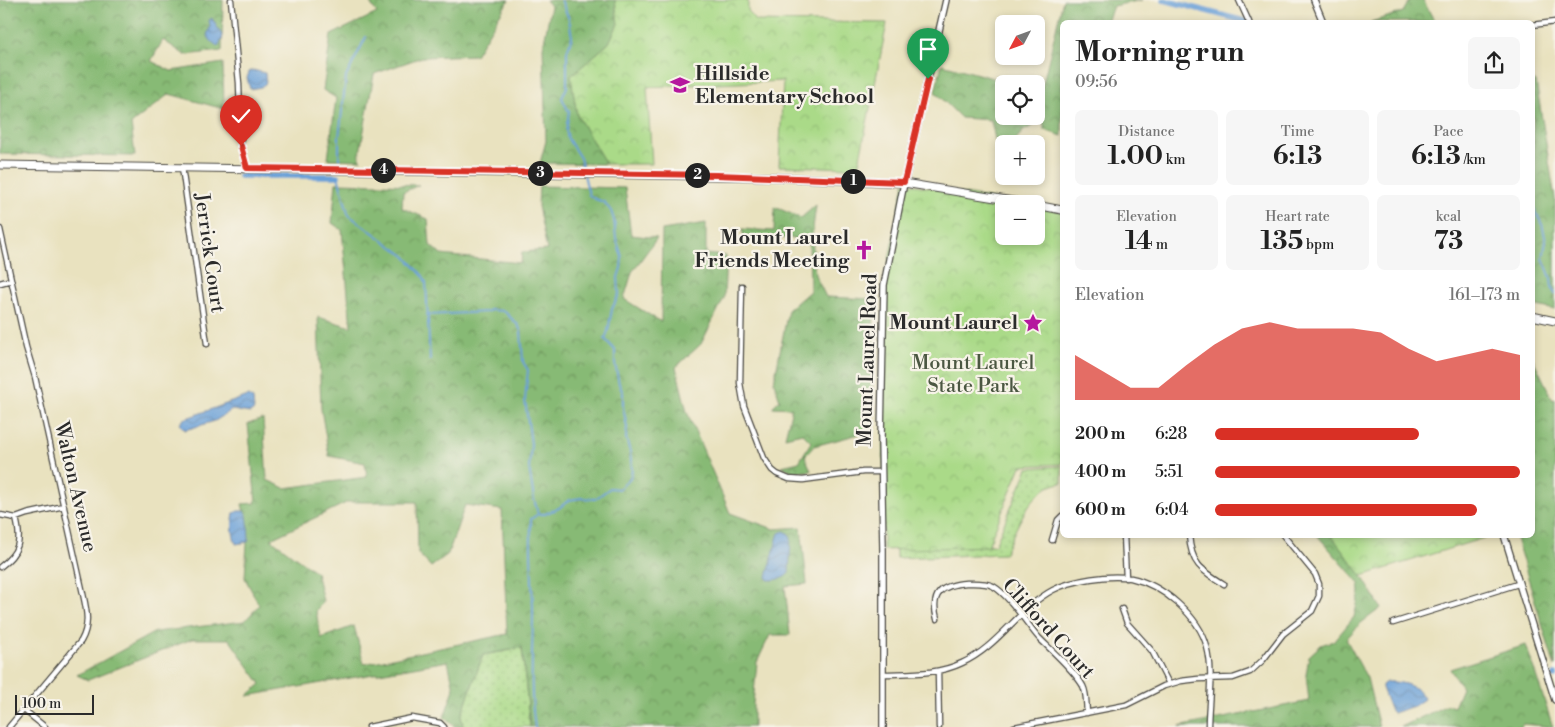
<!DOCTYPE html>
<html lang="en">
<head>
<meta charset="utf-8">
<style>
	:root { --surface:#fff; --page:#f6f6f6; --text:#222; --muted:#767676; --accent:#d93025 }
	body { margin:0; font-family:"Libre Bodoni",serif; background:var(--page); color:var(--text); height:100vh; display:flex; flex-direction:column; font-size:19px; white-space:nowrap }
	* { box-sizing:border-box; margin:0 }
	p { font-size:16px; color:var(--muted) }
	.icon { flex:none; width:28px; height:28px; fill:none; stroke:currentColor; stroke-width:2; stroke-linecap:round; stroke-linejoin:round }
	.map { position:relative; flex:1; overflow:hidden }
	.side { position:absolute; left:1060px; top:20px; width:475px; height:518px; display:flex; flex-direction:column; background:var(--surface); border-radius:8px; box-shadow:0 2px 8px #0003 }
	.side>* { flex:none }
	.needle { width:32px; rotate:229deg }
	.tools { position:absolute; left:995px; top:15px; display:grid; gap:10px }
	.tools a { display:grid; place-items:center; width:50px; height:50px; border-radius:8px; background:var(--surface); box-shadow:0 2px 8px #0003; font-size:25px }
	.scale { position:absolute; left:15px; bottom:12px; width:79px; box-sizing:border-box; padding-left:5px; border:2px solid #2b2b2b; border-top:0; font-size:14px; line-height:18px; white-space:nowrap; color:#2b2b2b; -webkit-text-stroke:4px #f7f3e8; paint-order:stroke }
	.pin { position:absolute; display:grid; place-items:center; width:42px; height:42px; color:#fff; margin:-51px -21px; border-radius:50% 50% 50% 0; rotate:-45deg; box-shadow:0 0 5px #0007 }
	.pin .icon { rotate:45deg }
	.km { position:absolute; width:25px; height:25px; margin:-12px; border-radius:50%; background:#222; color:#fff; font-size:14px; line-height:25px; text-align:center }
	.round { display:grid; place-items:center; flex:none; width:52px; height:52px; border-radius:8px; background:var(--page) }
	.head { display:flex; align-items:center; justify-content:space-between; height:85px; padding:0 15px }
	h1 { font-size:28px; font-weight:700; line-height:38px }
	.figures { display:grid; grid-template-columns:repeat(3,1fr); gap:8px; height:85px; padding:5px 15px }
	.figures div { display:grid; align-content:center; border-radius:8px; background:var(--page); text-align:center }
	.figures b { font-size:25px; font-weight:700 }
	.figures small { font-size:14px; font-weight:400 }
	.figures p { font-size:14px }
	.chart { height:140px; padding:10px 15px }
	.chart p { display:flex; justify-content:space-between }
	.chart svg { width:100%; height:90px; margin-top:5px; fill:var(--accent); opacity:.7 }
	ul { padding:0 15px; list-style:none; font-size:16px }
	li { display:grid; grid-template-columns:80px 60px 1fr; align-items:center; height:38px }
	li i { height:12px; border-radius:6px; background:var(--accent) }
	.map>svg:first-child { display:block }
</style>
</head>
<body>
<div class="map">
<svg width="1555" height="727" viewBox="0 0 1555 727">
	<defs>
		<pattern id="grass-dots" width="8" height="8" patternUnits="userSpaceOnUse" patternTransform="scale(1.25)"><rect width="8" height="8" fill="#aada88"/><path d="M2 2h.1M6 6h.1" fill="none" stroke="#92bb76" stroke-width="1.8" stroke-linecap="round"/></pattern>
		<pattern id="forest-crowns" width="20" height="18" patternUnits="userSpaceOnUse" patternTransform="scale(1.25)"><rect width="20" height="18" fill="#87ba74"/><path d="M2 6a3 3 0 1 1 6 0M12 15a3 3 0 1 1 6 0" fill="none" stroke="#6f975f"/></pattern>
		<pattern id="park-crowns" width="20" height="18" patternUnits="userSpaceOnUse" patternTransform="scale(1.25)"><rect width="20" height="18" fill="#aada88"/><path d="M2 6a3 3 0 1 1 6 0M12 15a3 3 0 1 1 6 0" fill="none" stroke="#92bb76"/></pattern>
		<pattern id="water-waves" width="16" height="10" patternUnits="userSpaceOnUse" patternTransform="scale(1.25)"><rect width="16" height="10" fill="#6ba0d8"/><path d="M0 5q4-4 8 0t8 0" fill="none" stroke="#5883af"/></pattern>
	</defs>
	<rect width="100%" height="100%" fill="#f7f3e8"/>
	<filter id="ink" filterUnits="userSpaceOnUse"><feTurbulence type="fractalNoise" baseFrequency=".02" numOctaves="2"/><feDisplacementMap in="SourceGraphic" scale="10" xChannelSelector="R" yChannelSelector="G"/><feConvolveMatrix kernelMatrix="1 2 1 2 8 2 1 2 1" color-interpolation-filters="sRGB"/></filter>
	<filter id="wash" filterUnits="userSpaceOnUse"><feTurbulence type="fractalNoise" baseFrequency=".0096" numOctaves="4" result="noise"/><feDisplacementMap in="SourceGraphic" scale="20" xChannelSelector="R" yChannelSelector="G"/><feGaussianBlur stdDeviation="1.12" result="paint"/><feColorMatrix in="noise" values="0 0 0 0 0 0 0 0 0 0 0 0 0 0 0 0 0 1.4 0 .05"/><feComposite in="paint" operator="in"/></filter>
	<g filter="url(#wash)">
		<rect width="100%" height="100%" fill="#e9e2bf"/>
		<path fill="url(#grass-dots)" stroke="#6a825a" d="M1062 466V483C1030 486 1017 529 1004 554L896 558V546L995 545 1028 468Z
			M522 648 530 727H463L461 716 483 655Z"/>
		<path fill="url(#forest-crowns)" stroke="#597250" fill-rule="evenodd" d="M0 0H223L222 51 185 55 163 40 151 61 171 71 223 63 224 109 169 94 131 124 135 156 0 154Z
			M368 0H398L399 2 402 0H509L475 55 422 57 374 74 359 158 361 160 328 159 336 98 323 90 331 35 377 13Z
			M546 0H615L618 24 609 43 571 76 577 115 606 164 540 163 546 141 543 47 551 6Z
			M1063 0H1142L1113 6 1107 22H1062V136L1044 130V123L1039 122 1023 131 1012 144H1004L1002 159 996 155 997 149 991 120 961 118 935 92 942 64 1014 84H1004V116H1036V90L1041 91Z
			M1410 0H1423L1435 22H1371L1403 12Z
			M1533 80 1536 82 1555 198V310L1533 305Z
			M336 183 419 185 403 192 402 208 428 219 430 245 441 255 521 263 522 252 547 250 538 206 539 186 625 188 631 235 657 238 632 272 624 299 661 322 662 230 706 223V254L726 256 724 298 701 344 676 367 687 412 730 513 774 529 801 527 807 584 785 586 790 635H770L757 662 753 704V727H530L522 648 483 655 461 716 463 727H455L444 717 454 689 448 661 247 696 261 684 229 639H192L88 680 77 675 155 632 245 621 259 605 245 578 247 542 233 532 234 513 244 512 242 504 256 503 248 424 263 419 267 480 285 488 367 477 365 463 329 456 321 409 318 317 351 327 342 230 332 223ZM348 502H417L418 553 431 567 448 554 465 505 502 510 507 634 364 664 354 626 321 638 316 611 323 601 316 572 271 539Z
			M816 205 812 236 815 275 826 297 874 299 871 431 814 446 805 456 811 471 793 472 782 466 799 462 811 442 802 433 785 437 792 408 772 407 780 400 774 382 788 310 810 291 809 239 744 237 742 229 774 231 775 207 801 218Z
			M1533 359 1553 400 1555 399V667L1515 535H1532Z
			M1317 535H1331L1362 576 1381 608 1361 623 1346 639 1367 678 1379 727H1178L1309 701 1306 675 1309 656 1321 645 1335 640 1354 617 1360 592 1359 583Z
			M1526 645 1553 727 1523 724 1521 727H1401L1447 705 1454 707 1462 688 1450 669Z"/>
		<path fill="url(#park-crowns)" stroke="#6a825a" d="M615 0H748V10L755 21 887 23 858 168 779 166 783 81 647 87 652 164H606L577 115 571 76 609 43 618 24Z
			M904 183 1021 204H1004V236H1036V207L1062 211V464L1021 466 988 546 883 550 884 285Z
			M1331 535H1493L1362 576Z"/>
		<path fill="url(#water-waves)" stroke="#4b6682" d="M212 18 223 37 218 47 211 41 207 35 210 27 209 20Z
			M253 70 265 73 266 83 261 87 250 89 247 78 249 72Z
			M248 396 253 399 254 410 250 413 232 410 215 421 185 430 180 424 184 419Z
			M238 511H244L247 515 248 522 249 539 248 542 236 544C232 535 232 523 234 513Z
			M784 531 788 533 791 538 789 573C785 579 776 580 768 580L767 577 777 539 779 533Z
			M1386 682C1399 681 1419 685 1424 699L1414 706 1393 713 1390 709 1382 688V685Z"/>
		<g fill="none" stroke-linecap="round" stroke-linejoin="round">
			<path stroke="#6ba0d8" stroke-width="2" d="M339 159V137L346 77 366 37
				M338 176 348 213 350 216 405 256 423 276 426 282 430 360
				M1532 202 1536 214 1541 220 1546 241 1543 258 1551 278 1552 289 1555 294
				M427 315 487 312 490 310 504 311 518 325 521 331 523 362 528 370 525 400 531 444 529 468 534 499 538 514
				M535 727C529 688 533 647 533 608 532 578 530 549 531 519L538 514H545L559 508 569 500 581 498 595 499 610 488 619 489 630 478 632 470 630 452 626 438 627 427 623 407V393L619 384 615 363V350L605 339 608 331 612 309 619 294 618 277 621 268 622 257 616 238 614 220 611 211 604 202 595 199 589 195 580 158 568 139 566 130 569 112 562 98 567 87V51L572 37 569 19 561 0"/>
			<path stroke="#6ba0d8" stroke-width="5.5" d="M1164 0 1248 22
				M240 176H338
				M1555 675V676"/>
		</g>
	</g>
	<g filter="url(#ink)">
		<g fill="none" stroke-linecap="round" stroke-linejoin="round">
			<defs>
				<path id="street" d="M231 0 239 83 241 147 247 168
					M1239 0 1249 22
					M1532 25 1555 22
					M182 167 207 344
					M0 229 26 347 35 377 82 589C86 608 91 623 81 641L9 727
					M0 283 11 280
					M742 286 740 383 744 406 764 458 772 470 777 474 789 479 803 480 863 472H881
					M0 515 16 518 27 514 64 506
					M1124 535 1126 578
					M1189 535C1191 564 1201 570 1224 584
					M1052 540 1058 520 1062 516
					M0 567C19 553 22 541 16 518
					M1122 609 1127 623 1152 651 1169 684
					M937 619C930 593 942 585 966 583 975 583 985 582 993 586 1010 596 1026 623 1039 638 1052 651 1074 670 1083 686 1087 694 1086 704 1087 713
					M1393 623 1518 584
					M938 671 939 727
					M883 674C910 673 937 675 962 663 998 647 1019 608 1053 590 1072 580 1110 574 1131 578 1163 585 1199 616 1207 647 1214 672 1208 701 1208 727
					M24 710 45 727
					M369 727 412 718 440 723 444 727
					M1014 727 1126 705 1164 686 1181 681 1198 679 1233 678 1250 672 1263 660 1283 634 1312 611 1319 596V584L1315 574 1283 535"/>
				<path id="secondary" d="M1314 0 1323 22
					M1504 535 1555 700
					M883 727V550L881 437 884 285 904 183 946 0"/>
				<path id="primary" d="M0 165 772 177 904 183 1032 204
					M1036 205 1062 210
					M1532 316 1555 321"/>
			</defs>
			<use href="#street" stroke="#484641" stroke-width="7"/>
			<use href="#secondary" stroke="#484641" stroke-width="8"/>
			<use href="#primary" stroke="#484641" stroke-width="9"/>
			<use href="#street" stroke="#fff" stroke-width="4.5"/>
			<use href="#secondary" stroke="#fff" stroke-width="5.5"/>
			<use href="#primary" stroke="#fff" stroke-width="7"/>
		</g>
	</g>
	<g fill="none" stroke-linecap="round" stroke-linejoin="round" filter="url(#ink)">
		<defs>
			<path id="route" d="M241 146 247 168 716 175 904 182 928 79"/>
		</defs>
		<use href="#route" stroke="#fff" stroke-width="10"/>
		<use href="#route" stroke="#d93025" stroke-width="6"/>
	</g>
	<defs>
		<symbol id="school-bare" viewBox="-9 -9 18 18"><path d="M0-5L7-2L0 1L-7-2ZM-4 1L0 2.5L4 1V4Q0 6-4 4Z" fill="#b5179e" stroke="#f7f3e8" stroke-width="2.5" paint-order="stroke"/></symbol>
		<symbol id="church-bare" viewBox="-9 -9 18 18"><path d="M-1.2-6h2.4v3.5h3.3v2.4h-3.3V6h-2.4V-.1h-3.3v-2.4h3.3Z" fill="#b5179e" stroke="#f7f3e8" stroke-width="2.5" paint-order="stroke"/></symbol>
		<symbol id="sight-bare" viewBox="-9 -9 18 18"><path d="M0-6L1.8-2.2L6-1.7L2.9 1.2L3.7 5.4L0 3.3L-3.7 5.4L-2.9 1.2L-6-1.7L-1.8-2.2Z" fill="#b5179e" stroke="#f7f3e8" stroke-width="2.5" paint-order="stroke"/></symbol>
	</defs>
	<g fill-rule="evenodd">
		<use href="#school-bare" x="666" y="71" width="28" height="28"/>
		<use href="#church-bare" x="850" y="236" width="28" height="28"/>
		<use href="#sight-bare" x="1019" y="309" width="28" height="28"/>
	</g>
	<g text-anchor="middle" dominant-baseline="central" stroke-width="4.5" stroke-linejoin="round" paint-order="stroke">
		<g font-size="20" font-weight="bold" fill="#2b2b2b" stroke="#f7f3e8" text-anchor="end">
			<text x="695" y="74" text-anchor="start">Hillside<tspan x="695" dy="23">Elementary School</tspan></text>
			<text x="849" y="238">Mount Laurel<tspan x="849" dy="23">Friends Meeting</tspan></text>
			<text x="1018" y="323">Mount Laurel</text>
		</g>
		<g font-size="20" fill="#2b2b2b" stroke="#f7f3e8">
			<text transform="translate(209 253) rotate(82)">Jerrick Court</text>
			<text transform="translate(868 360) rotate(-88)">Mount Laurel Road</text>
			<text transform="translate(75 487) rotate(77)">Walton Avenue</text>
			<text transform="translate(1048 629) rotate(48)">Clifford Court</text>
		</g>
		<g font-size="20" fill="#4b5742" stroke="#f7f3e8">
			<text x="973" y="363">Mount Laurel<tspan x="973" dy="23">State Park</tspan></text>
		</g>
	</g>
</svg>
<div class="tools">
<a><svg class="needle" viewBox="-14 -14 28 28"><path d="M0-13l5 13h-10z" fill="#e53935"/><path d="M0 13l5-13h-10z" fill="#767676"/></svg></a>
<a><svg class="icon" aria-label="locate" viewBox="0 0 24 24"><circle cx="12" cy="12" r="6"/><path d="M12 2v4M12 18v4M2 12h4M18 12h4"/></svg></a>
<a>+</a>
<a>−</a>
</div>
<div class="scale">100 m</div>
<div class="pin" style="left:928px;top:79px;background:#1e9e55"><svg class="icon" aria-label="arrive" viewBox="0 0 24 24"><path d="M6 21V4h12l-3 4 3 4H6"/></svg></div>
<div class="pin" style="left:241px;top:146px;background:#d93025"><svg class="icon" aria-label="check" viewBox="0 0 24 24"><path d="M5 12l5 5 9-10"/></svg></div>
<b class="km" style="left:853px;top:181px">1</b>
<b class="km" style="left:697px;top:175px">2</b>
<b class="km" style="left:540px;top:173px">3</b>
<b class="km" style="left:383px;top:170px">4</b>
<section class="side">
<div class="head"><div><h1>Morning run</h1><p>09:56</p></div><a class="round"><svg class="icon" aria-label="share" viewBox="0 0 24 24"><path d="M12 15V3M7 8l5-5 5 5M5 13v7h14v-7"/></svg></a></div>
<div class="figures">
<div><p>Distance</p><b>1.00<small> km</small></b></div>
<div><p>Time</p><b>6:13</b></div>
<div><p>Pace</p><b>6:13<small> /km</small></b></div>
</div>
<div class="figures">
<div><p>Elevation</p><b>14<small> m</small></b></div>
<div><p>Heart rate</p><b>135<small> bpm</small></b></div>
<div><p>kcal</p><b>73</b></div>
</div>
<div class="chart"><p><span>Elevation</span>161–173 m</p>
<svg viewBox="0 0 160 44" preserveAspectRatio="none"><path d="M0 44V22L10 30L20 38L30 38L40 27L50 17L60 9L70 6L80 9L90 9L100 9L110 11L120 19L130 25L140 22L150 19L160 22V44z"/></svg>
</div>
<ul>
<li><b>200 m</b>6:28<i style="width:67%"></i></li>
<li><b>400 m</b>5:51<i style="width:100%"></i></li>
<li><b>600 m</b>6:04<i style="width:86%"></i></li>
</ul>
</section>
</div>
</body>
</html>
